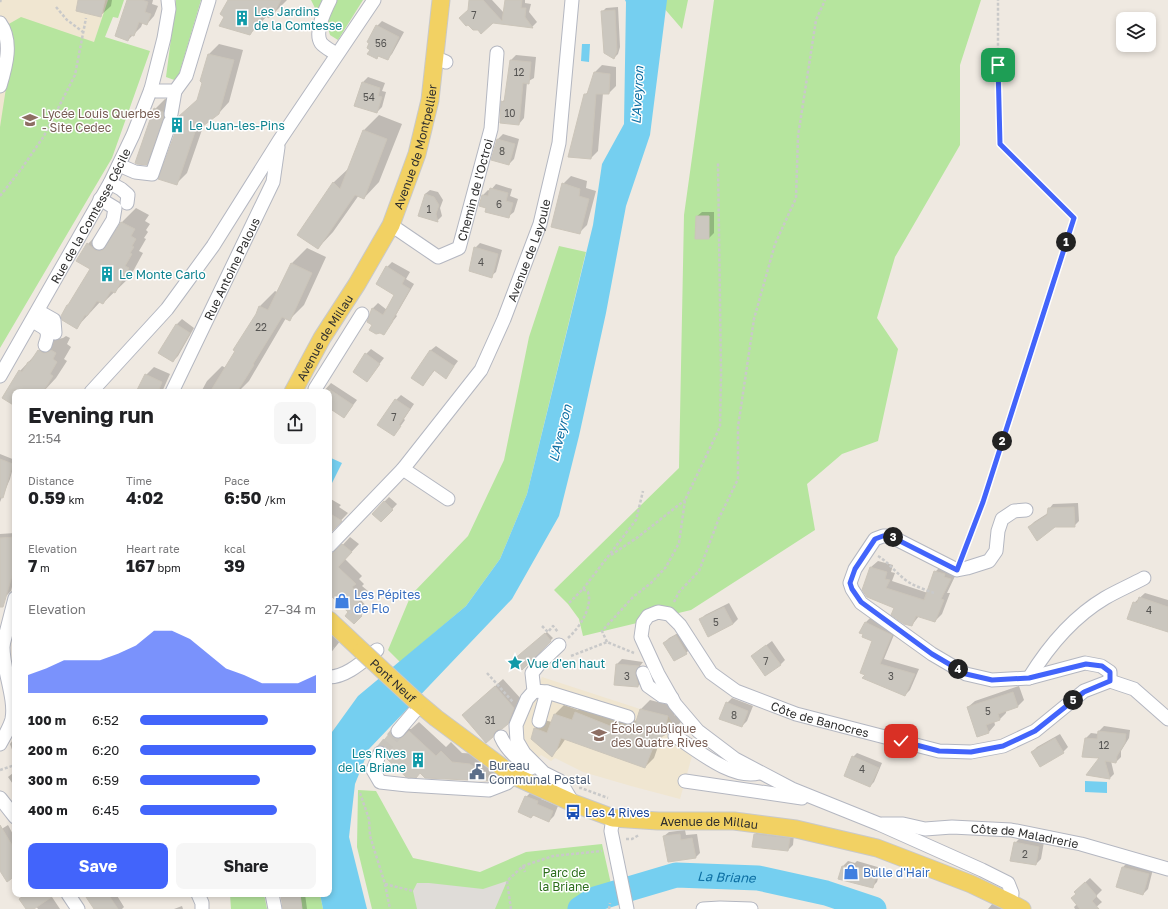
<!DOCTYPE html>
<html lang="en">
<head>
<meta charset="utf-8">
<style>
	:root { --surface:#fff; --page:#f6f6f6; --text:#202124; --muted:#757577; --accent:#4264fb }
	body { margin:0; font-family:"Golos Text",sans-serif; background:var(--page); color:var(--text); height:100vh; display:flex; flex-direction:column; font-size:15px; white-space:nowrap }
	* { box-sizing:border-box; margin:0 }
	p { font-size:13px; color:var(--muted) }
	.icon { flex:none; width:22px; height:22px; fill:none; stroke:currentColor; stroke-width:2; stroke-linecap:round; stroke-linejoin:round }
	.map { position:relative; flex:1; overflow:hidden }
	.sheet { position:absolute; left:12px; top:389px; width:320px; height:508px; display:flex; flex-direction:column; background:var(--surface); border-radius:8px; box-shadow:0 2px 6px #0003 }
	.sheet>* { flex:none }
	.buttons { position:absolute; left:1116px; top:12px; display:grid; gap:8px }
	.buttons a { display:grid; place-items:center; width:40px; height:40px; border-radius:8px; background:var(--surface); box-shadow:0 2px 6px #0003; font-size:20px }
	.pin { position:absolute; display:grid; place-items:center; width:34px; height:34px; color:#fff; margin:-17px; border-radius:8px; box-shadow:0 2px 6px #0006 }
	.km { position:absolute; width:20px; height:20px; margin:-10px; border-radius:50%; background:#222; color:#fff; font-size:11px; line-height:20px; text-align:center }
	.round { display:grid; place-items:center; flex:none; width:42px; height:42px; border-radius:8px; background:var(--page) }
	.summary { display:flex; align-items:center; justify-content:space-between; height:68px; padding:0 16px }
	h1 { font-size:22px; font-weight:700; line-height:30px }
	.figures { display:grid; grid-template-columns:repeat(3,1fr); gap:6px; height:68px; padding:4px 16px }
	.figures div { display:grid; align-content:center }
	.figures b { font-size:17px; font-weight:700 }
	.figures small { font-size:11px; font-weight:400 }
	.figures p { font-size:11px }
	.chart { height:112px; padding:8px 16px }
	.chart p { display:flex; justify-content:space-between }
	.chart svg { width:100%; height:72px; margin-top:4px; fill:var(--accent); opacity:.7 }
	.cta { display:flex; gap:8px; margin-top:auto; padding:8px 16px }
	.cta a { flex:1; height:46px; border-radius:8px; background:var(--accent); color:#fff; font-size:16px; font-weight:700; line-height:46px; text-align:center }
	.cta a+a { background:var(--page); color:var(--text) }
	ul { padding:0 16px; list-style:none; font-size:13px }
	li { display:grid; grid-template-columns:64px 48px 1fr; align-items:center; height:30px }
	li i { height:10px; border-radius:5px; background:var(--accent) }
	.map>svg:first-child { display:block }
</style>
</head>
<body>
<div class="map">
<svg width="1168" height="909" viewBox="0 0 1168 909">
	<rect width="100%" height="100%" fill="#efe9e1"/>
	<path fill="#f0e6d1" d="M0 0H108L94 42 0 212Z
		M542 677 640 709 668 716 692 756 680 799 631 786 583 772 555 758 551 761 541 755 538 758 520 740 524 715Z"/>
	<path fill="#b6e59e" d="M108 0H124L118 18 113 17 105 37 150 51 112 158 0 348V127L12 49 7 25 21 17 94 42Z
		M176 0H201L177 81 166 77Z
		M311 0H363L338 40 330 35 327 24 317 12Z
		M657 0H688L682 29Z
		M714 0H981L960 65V145L895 257 877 318 898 349 878 441 842 454 807 484 815 530 691 610 583 636 579 619 568 604 554 590 679 468 684 215Z
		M559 246 586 252 527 494 500 559 466 606 400 662 388 650 411 595 468 536 504 460 529 337Z
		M358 790 376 791 413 858 480 872 526 852 602 844 611 884 574 909H372L357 847Z
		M230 894H264L267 909H231Z
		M300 894H320L323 909H302Z"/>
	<path fill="#dfdcd8" d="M507 881 495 909H417L413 891 417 883H429L483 889Z"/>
	<path fill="#75cff0" d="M625 0H667L650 135 626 206 606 313 579 436 559 516 512 599 369 749 355 784 349 837 367 909H323L320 894H329V740L332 732 358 696 466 606 500 559 527 494 593 225 602 164 624 124 626 2Z
		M582 44H590L589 62 581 61Z
		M331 458 342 463 332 483 329 481V463Z
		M1085 781 1107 782V793L1085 792Z"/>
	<path fill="#0003" d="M79 0H112L111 6 100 16Z
		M128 0H153L152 4 158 6 154 16 147 24 143 22 141 27 128 40Z
		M229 0H287L273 14 272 13 268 17 267 16 250 34Z
		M470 0H492L504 13 506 0H525V3L531 4 529 12 537 22 532 27 493 22 469 10Z
		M618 7 620 47 618 54 614 58 602 12 606 8Z
		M382 21 404 32 392 54 387 59 379 55 377 58 371 49 377 26Z
		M219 44 243 50 229 102 219 113 204 124 187 173 176 184 204 82 201 81 209 54Z
		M516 55 536 57 534 78 527 82 524 118 519 124 502 102 506 98 511 60Z
		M602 65 616 67V86L609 93H603L598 151 591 158 585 95 589 91 595 72Z
		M368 77 385 83 382 91 386 92 382 107 377 112 356 105 363 82Z
		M165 99 173 101 157 154 146 164 155 109Z
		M379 115 402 124 379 182 364 198 359 195 333 232 318 248 299 234 334 182 349 168 364 130Z
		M503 134 519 139 514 159 509 164 492 159 498 139Z
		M571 176 587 181 586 188 596 191 587 225 579 233 563 184Z
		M496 184 512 189 510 196 518 199 514 212 509 216 487 208 483 195 488 190 490 191Z
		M430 190 438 192 443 200 440 208 442 216 437 221 425 194Z
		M136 208 149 215 145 221 150 224 146 230 148 232 144 238 146 239 139 251 143 253 130 277 103 303 100 302 77 327 92 269 88 244 102 229 113 236 122 222Z
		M702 212H714V233L709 238 696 217Z
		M480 243 502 250 496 272 491 276 475 248Z
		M307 248 326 257 304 305 289 320 286 318 249 381 238 392H201L207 381 222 366 226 368 257 315 260 306 275 291 277 292 292 263Z
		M392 262 410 272 406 279 414 284 396 315 397 316 383 334 368 321 373 308 378 303 387 310 395 294 387 267Z
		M182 319 194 328 178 356 173 361 160 353 177 324Z
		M53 336 58 339 63 338 66 336 70 338 67 344 71 347 64 359 67 361 56 378 43 392H15V405L3 398 20 371Z
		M436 346 458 361 446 377 435 370 423 385 412 378 431 350Z
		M371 349 384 358 367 380 366 354Z
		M154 367 170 374 162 392H138L146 375Z
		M331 383 357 400 344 417 329 407V392H323Z
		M401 395 414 404 404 419 405 420 394 435 396 400Z
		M0 454 15 460 10 479 0 502Z
		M389 497 397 504 381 521 373 513Z
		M329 498 341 505 339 507 348 513 330 532 329 531Z
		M1078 503 1079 521 1074 526 1029 527 1034 522 1048 513 1049 509 1053 504Z
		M15 533V575L11 591 6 596H0V534Z
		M350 537 359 544 345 559 362 576 359 579 364 584 362 586 368 591 360 599 368 608 354 623 349 612 329 593V560Z
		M878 561 893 565 891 572 895 573 892 581 928 593 935 572 942 565 957 572 947 593H950L942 614 935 621 919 616 912 625 895 607 871 567Z
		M1145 593 1168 600V631L1134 603Z
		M729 603 738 619 733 624 708 635 700 620 705 615Z
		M871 617 896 630 884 659 919 669 910 690 905 695 867 675 873 640 865 634 861 632 866 622Z
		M329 630 341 640 329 655Z
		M682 631 691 648 686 653 664 643 669 638Z
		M547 632 553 638 522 669 517 658Z
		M15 636V652H12Z
		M772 641 785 660 780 665 757 652Z
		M622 659 643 662 640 666 643 681 638 686 617 664Z
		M503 679 522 700 516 716 492 737 463 715Z
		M1019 686 1024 700 1018 706 1006 710V713L1000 719 994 721 995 725 989 732 978 736 968 707 975 701Z
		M732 698 753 706 747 721 742 726 727 703Z
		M650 700 677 707 674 715 684 719 676 727 672 728 662 735 654 758 645 767 566 738 560 747 551 756 532 739 535 728 544 720 552 722 555 714 564 705 578 710 584 704 637 721 641 709Z
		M419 722 446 747 451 742 462 753 480 754 498 771 489 780 420 772 389 752 387 748 382 745 401 725 403 728 411 729Z
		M1104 726 1130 730 1129 738 1121 751V757L1116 762 1111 761 1114 774 1110 778 1088 775 1100 758 1083 756 1086 738 1091 733 1099 734V731Z
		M1060 734 1068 747 1063 752H1032L1037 747Z
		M15 737V758L10 744Z
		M857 753 882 763 874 782 870 786 853 757Z
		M13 773V775L15 773V787L8 777Z
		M531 792 542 796 541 799 558 806 554 816 549 821 534 815 531 817 526 797Z
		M8 825 15 838V879L13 876 0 870V830Z
		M760 829 794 834 793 845 788 850 755 834Z
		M685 830 686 835 697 834 700 853 695 858 664 836 669 832Z
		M1020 838 1044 842 1041 859 1036 864 1015 843Z
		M848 861 855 863 857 861 881 868 877 882 872 887 843 866Z
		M1128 862 1153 869 1148 889 1143 894 1123 867Z
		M1090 878 1102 890 1096 896 1102 902 1094 909H1075L1074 907 1077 904V894L1080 887Z
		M24 894H50L60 909H38L36 906 30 909 20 899Z
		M86 894H116L124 907 122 909H96Z
		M284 894H305L307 909H284L282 896Z
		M993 903 1005 909H988Z
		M182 906 183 909H174Z"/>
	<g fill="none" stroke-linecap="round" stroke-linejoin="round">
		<path stroke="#75cff0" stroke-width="25" id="s1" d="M580 909 595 899 676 875 758 878 826 893 874 909"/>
	</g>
	<path fill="#cbc7bf" stroke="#cbc5ba" d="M78 0H105L101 17 76 11Z
		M127 0H142L148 2 145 12 151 14 147 25 139 22 134 36 130 35 128 41 115 36Z
		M228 0H281L273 15 271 14 269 18 263 14 250 35 219 26 224 17 220 14Z
		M469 0H483L502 21 505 0H522L521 8H526L525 17 533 28 493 23 481 34 478 30H473L468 25 466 26 459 18 468 10Z
		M615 10 617 51 614 59 604 53 601 11Z
		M376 25 399 37 388 60 378 56 377 59 367 54 370 50 367 48 369 43 367 42Z
		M208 54 234 60 219 114 195 132 177 185 158 179 178 125V117L197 100 202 83 200 81Z
		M510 60 531 62 529 84 523 83 519 125 500 123 501 101 504 102Z
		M594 72 610 74 609 94H596L591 159 568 157 584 94H587Z
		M362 82 380 88 378 96 382 97 377 113 354 106Z
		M154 108 163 112 164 117 147 165 137 164 135 163Z
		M363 130 387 139 364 199 355 195 318 249 297 235 333 182 340 189Z
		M497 139 515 144 509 165 491 160Z
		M562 183 580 189 579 196 589 199 580 234 551 227Z
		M490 188 508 193 506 201 513 203 509 218 485 212 486 208 479 206 482 195 488 196Z
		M425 194 434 197 439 205 436 214 438 222 418 216Z
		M696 216H709V239H695Z
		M121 222 135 229 131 236 136 239 132 246 134 247 130 253 132 254 125 266 129 268 115 293 111 291 103 304 97 301 87 316 85 315 77 329 62 320 61 316 67 305H68L90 269 76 261 87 243 95 250 99 251 103 250Z
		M474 247 498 254 492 278 469 271Z
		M291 263 312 273 290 321 282 317 253 364 254 365 237 392H210L235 351 233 350 256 314 259 306 268 310Z
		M386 266 405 278 402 284 410 289 392 321H393L384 335 380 333 376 334 369 330 372 325 367 322 372 308 383 315 394 295 376 284Z
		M176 324 190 333 173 362 158 353Z
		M38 350 43 353H47L51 350 56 353 53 359 57 362 50 374 53 376 43 392H15V406L2 398 19 370 22 372 28 362H30Z
		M430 350 454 366 446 379 434 370 423 386 411 378Z
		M365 353 380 364 367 382 353 372Z
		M145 374 162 382 158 392H136Z
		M329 389 353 405 344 418 329 408Z
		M395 399 410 409 399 425 401 426 394 436 377 425Z
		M0 459 13 464 3 498 0 497Z
		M384 501 393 510 381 522 372 514Z
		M1074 507 1075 527H1055L1037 541 1028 527 1047 515 1048 508Z
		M329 513 342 521 329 534Z
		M15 537V566L3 607H0V538Z
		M342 544 352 552 338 567 356 584 352 587 358 592 356 594 361 599 353 607 362 616 354 624 345 616 348 612 329 594V557Z
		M870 567 887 572 885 579 890 580 886 588 924 600 934 571 945 574 944 577 951 579 941 599 944 600 935 622 916 616 912 626 904 624 891 615 894 608 867 597 862 590Z
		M1139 597 1168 607V632L1127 619 1133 602 1137 603Z
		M724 607 733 624 708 637 699 619Z
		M865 622 892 635 880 664 915 674 905 696 862 678 865 675 860 673 872 641 862 637 863 634 859 633Z
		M545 633 551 641 522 670 513 660Z
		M676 635 687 654 674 661 663 643Z
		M766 645 781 665 765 676 751 656Z
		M616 664 639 666 635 672 638 683V687L614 685Z
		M495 686 514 708 508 724 502 729 497 730 494 733 493 737 486 743 462 715Z
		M1013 692 1018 707 998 714 1000 720 986 725 989 733 977 737 967 707Z
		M726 702 748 711 742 727 719 719Z
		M640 709 668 716 666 724 676 728 671 729 668 733 656 740 645 768 561 738 557 749 552 757 531 739 534 728 547 733 554 714 572 720 575 712 620 730 621 727 633 731Z
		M409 731 436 756 441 751 452 762 470 764 483 773 489 781 425 778 420 773 416 778 406 777 386 758 388 752 387 748 380 745 390 733 393 737 400 739Z
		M1098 731 1126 734 1125 743 1117 756 1116 763 1105 761 1110 779 1086 775 1099 758 1082 757 1085 738 1097 739Z
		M1055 738 1064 753 1040 767 1031 752Z
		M852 756 879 768 870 787 844 776Z
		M525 796 538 801 537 804 553 811 549 822 533 815 531 818 518 812Z
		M0 825 15 850V876L7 882 0 871Z
		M680 834 681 840 692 838 696 858 668 862 663 836Z
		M754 834 790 838 788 851 752 847Z
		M1014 842 1039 847 1036 865 1010 861Z
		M842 866 851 868V866L877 873 873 888 838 879Z
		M1122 867 1149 874 1143 895 1116 887Z
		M1085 882 1097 896 1092 901 1099 909H1080L1071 898 1076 894 1074 892Z
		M26 894H56L34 909H26L19 899Z
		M84 894H108L118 909H94Z
		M291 894H300L302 909H283L281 895Z"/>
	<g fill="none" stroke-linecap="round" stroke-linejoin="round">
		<path stroke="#c8c4bd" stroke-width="13" stroke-dasharray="13 6" stroke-linecap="butt" d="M380 753 398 731"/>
		<defs>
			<g id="minor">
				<path d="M330 0C325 10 314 32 321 43 324 47 332 51 336 54"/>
				<path d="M0 23C13 41 6 66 0 86"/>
				<path d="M434 57 446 62"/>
				<path d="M151 89 156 91H175L186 76 209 0"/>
				<path d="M171 114 175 91"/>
				<path d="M119 165 135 172 152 174 170 122"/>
				<path d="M110 183 121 189 128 195 127 203"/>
				<path id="s2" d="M391 225 438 257 459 248 491 129 497 53"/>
				<path d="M99 243 113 220 115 208 100 199"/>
				<path d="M38 311 54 320 55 333"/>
				<path d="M32 321C45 328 51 329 45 345"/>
				<path id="s3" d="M0 376 110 183 133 135 151 89 164 38 169 9 168 0"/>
				<path d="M315 389 362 314"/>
				<path d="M91 392 167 309 213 246 279 141 374 0"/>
				<path id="s4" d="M172 392 273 182 278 147"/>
				<path d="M403 469 448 499"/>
				<path d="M1026 510 1014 511 1002 519 998 531 996 551 989 561 967 568 957 570 890 536H883L875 539 855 569 850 583 852 589 861 603 932 654 966 674 992 680 1029 678 1085 663 1101 666 1110 672V681"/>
				<path id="s5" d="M329 546 403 469 481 370 504 319 540 224 559 143 572 0"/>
				<path d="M559 645 540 663 532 673 534 691 527 699 516 725 517 741 524 753 544 773 560 781 573 803"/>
				<path d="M0 649 3 645 15 598"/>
				<path d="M643 673 648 686 662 696 672 698"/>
				<path d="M329 677C347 677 364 660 377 650"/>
				<path d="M1029 678C1048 647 1073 617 1105 598 1117 591 1131 585 1144 578"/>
				<path d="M534 691 547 692 628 717"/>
				<path d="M539 721 547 692"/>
				<path d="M398 731 420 705"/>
				<path d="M675 736C697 750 732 780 759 773"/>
				<path d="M501 737C507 751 518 760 531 768"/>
				<path d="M0 744C4 737 10 727 12 719 16 698 2 668 3 645"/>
				<path d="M380 753 373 770 380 782 407 785 489 790 507 783 514 776"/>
				<path d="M685 781 802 798"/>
				<path d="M0 798 15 817"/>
				<path d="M613 818 611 831 627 909"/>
				<path id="s6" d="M882 824H903L925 829 952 827 1011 830 1081 844 1168 869"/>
				<path d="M68 894 78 909"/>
				<path d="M198 894 202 903V909"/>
				<path d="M272 894 275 909"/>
				<path id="s7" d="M1011 903 1012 893 1008 883 982 870 879 824 792 789 735 759 698 731 675 704 658 674 641 637 643 623 648 616 658 612 669 614 680 625 711 673 736 691 796 714 939 751 971 752 1003 746 1035 731 1084 691 1110 681 1134 689 1168 719"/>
				<path d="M703 909 720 908 751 909"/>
			</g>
			<g id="major">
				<path id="s8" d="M293 392 322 338 357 284 391 225 417 154 430 100 441 0"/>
				<path d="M329 620 362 651"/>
				<path id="s9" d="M417 702 436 718 514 776 573 803 613 818 658 821H734L796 829 877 848 971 884 1011 903 1022 909"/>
			</g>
		</defs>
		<use href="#minor" stroke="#b4b7c1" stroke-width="15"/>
		<use href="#major" stroke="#c9c9c9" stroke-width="19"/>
		<path stroke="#c9c9c9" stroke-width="2.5" stroke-dasharray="3 2" stroke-linecap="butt" d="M0 2 1 0
			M56 7 67 20 83 32
			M0 196 22 168 44 136 75 75 86 18
			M611 555 638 537 685 500
			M878 556C890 563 898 576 910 583 917 587 926 590 934 593
			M962 557 983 502 1074 218 1000 144 998 65V0
			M583 589 636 520 643 491
			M674 602 679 592 699 571 719 518 738 479V427L754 319 775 244 796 198 798 136 816 20 825 0
			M350 613 359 603 358 602
			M542 626 548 632 553 626 558 632
			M568 638C579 628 593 608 588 592L583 589 568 604
			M607 642 602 631 633 597 651 583 666 567 679 543 685 500 720 427 721 374 718 162
			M329 645 334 648
			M571 656 607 642 634 653
			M487 673 513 702
			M0 770 15 765
			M579 788H581L608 798
			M360 793 369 819 370 836 385 884 390 909
			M626 839H632L639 835
			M523 866 525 872
			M385 884 413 891
			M511 909 507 881 523 866 553 856 602 851
			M609 909 610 903"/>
		<use href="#minor" stroke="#fff" stroke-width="13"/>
		<use href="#major" stroke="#f2d163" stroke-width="17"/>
		<defs>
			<g id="major-bridge">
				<path id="s10" d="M362 651 417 702"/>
			</g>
		</defs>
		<use href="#major-bridge" stroke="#c9c9c9" stroke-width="19" stroke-linecap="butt"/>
		<use href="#major-bridge" stroke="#f2d163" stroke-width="17"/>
	</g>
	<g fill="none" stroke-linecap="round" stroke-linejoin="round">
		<defs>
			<path id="route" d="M901 741 939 751 971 752 1003 746 1035 731 1084 692 1110 681V672L1102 666 1086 664 1029 678 992 680 966 674 932 654 861 602 852 589 850 583 855 569 875 539 883 536H890L957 570 983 502 1074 218 1000 144 998 65"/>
		</defs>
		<use href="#route" stroke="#fff" stroke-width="8"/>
		<use href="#route" stroke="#4264fb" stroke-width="5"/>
	</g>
	<defs>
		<symbol id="building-bare" viewBox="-9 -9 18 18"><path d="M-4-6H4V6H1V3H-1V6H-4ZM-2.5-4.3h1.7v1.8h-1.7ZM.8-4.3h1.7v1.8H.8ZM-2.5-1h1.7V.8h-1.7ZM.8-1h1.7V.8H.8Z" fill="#0f9aa8" stroke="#fff" stroke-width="2.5" paint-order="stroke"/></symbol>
		<symbol id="school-bare" viewBox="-9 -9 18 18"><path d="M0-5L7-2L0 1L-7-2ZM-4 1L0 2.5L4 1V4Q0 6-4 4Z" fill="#8d6e63" stroke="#fff" stroke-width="2.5" paint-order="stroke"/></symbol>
		<symbol id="shop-bare" viewBox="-9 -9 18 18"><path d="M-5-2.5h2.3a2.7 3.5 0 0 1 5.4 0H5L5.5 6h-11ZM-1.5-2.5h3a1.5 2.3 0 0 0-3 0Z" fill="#3f7fe0" stroke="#fff" stroke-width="2.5" paint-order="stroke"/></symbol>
		<symbol id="sight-bare" viewBox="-9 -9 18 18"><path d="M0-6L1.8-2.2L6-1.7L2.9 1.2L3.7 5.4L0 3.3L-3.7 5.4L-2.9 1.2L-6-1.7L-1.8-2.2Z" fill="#0f9aa8" stroke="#fff" stroke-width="2.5" paint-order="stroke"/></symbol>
		<symbol id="civic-bare" viewBox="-9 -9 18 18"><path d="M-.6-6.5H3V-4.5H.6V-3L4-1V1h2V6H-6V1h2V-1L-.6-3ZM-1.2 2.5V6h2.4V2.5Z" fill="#5c6f8a" stroke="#fff" stroke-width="2.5" paint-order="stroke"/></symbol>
		<symbol id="bus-bare" viewBox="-9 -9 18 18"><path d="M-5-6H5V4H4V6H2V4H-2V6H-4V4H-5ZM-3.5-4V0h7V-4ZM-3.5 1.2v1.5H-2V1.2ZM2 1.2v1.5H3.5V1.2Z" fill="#1a4fb4" stroke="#fff" stroke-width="2.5" paint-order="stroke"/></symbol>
	</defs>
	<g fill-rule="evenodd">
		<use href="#building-bare" x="231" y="7" width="22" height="22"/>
		<use href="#school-bare" x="19" y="109" width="22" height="22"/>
		<use href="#building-bare" x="166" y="114" width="22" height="22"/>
		<use href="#building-bare" x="96" y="263" width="22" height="22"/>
		<use href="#shop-bare" x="331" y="590" width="22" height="22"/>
		<use href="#sight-bare" x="504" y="652" width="22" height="22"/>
		<use href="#school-bare" x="588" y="724" width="22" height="22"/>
		<use href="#building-bare" x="407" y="749" width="22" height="22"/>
		<use href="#civic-bare" x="466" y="761" width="22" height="22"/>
		<use href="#bus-bare" x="562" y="801" width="22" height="22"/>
		<use href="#shop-bare" x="840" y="861" width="22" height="22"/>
	</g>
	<g text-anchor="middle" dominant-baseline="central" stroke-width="3" stroke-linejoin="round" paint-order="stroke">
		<g font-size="10" fill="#555452">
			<text x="474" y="15">7</text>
			<text x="381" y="43">56</text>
			<text x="519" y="72">12</text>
			<text x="369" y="97">54</text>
			<text x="510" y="113">10</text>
			<text x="502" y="151">8</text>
			<text x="499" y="204">6</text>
			<text x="429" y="209">1</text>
			<text x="481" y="262">4</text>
			<text x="261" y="327">22</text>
			<text x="394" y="417">7</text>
			<text x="1149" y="610">4</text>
			<text x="716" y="622">5</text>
			<text x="766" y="661">7</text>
			<text x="627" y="676">3</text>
			<text x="891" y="676">3</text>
			<text x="988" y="711">5</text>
			<text x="734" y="715">8</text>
			<text x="490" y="720">31</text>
			<text x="1104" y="745">12</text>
			<text x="862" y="769">4</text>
			<text x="1025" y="854">2</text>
		</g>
		<g font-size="12" fill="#0d838f" stroke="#fff" text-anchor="start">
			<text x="254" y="11">Les Jardins<tspan x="254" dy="14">de la Comtesse</tspan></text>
			<text x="189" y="125">Le Juan-les-Pins</text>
			<text x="119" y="274">Le Monte Carlo</text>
			<text x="527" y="663">Vue d'en haut</text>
			<text x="406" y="753" text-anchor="end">Les Rives<tspan x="406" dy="14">de la Briane</tspan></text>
		</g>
		<g font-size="12" fill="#785e54" stroke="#fff" text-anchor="start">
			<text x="42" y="113">Lycée Louis Querbes<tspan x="42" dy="14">- Site Cedec</tspan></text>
			<text x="611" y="728">École publique<tspan x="611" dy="14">des Quatre Rives</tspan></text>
		</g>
		<g font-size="12" fill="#2e2e2e" stroke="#fff">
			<text stroke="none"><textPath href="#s8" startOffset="276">Avenue de Montpellier</textPath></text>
			<text stroke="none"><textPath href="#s2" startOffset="140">Chemin de l'Octroi</textPath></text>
			<text stroke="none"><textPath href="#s3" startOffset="184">Rue de la Comtesse Cécile</textPath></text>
			<text stroke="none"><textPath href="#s5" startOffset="362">Avenue de Layoule</textPath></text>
			<text stroke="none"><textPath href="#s4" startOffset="137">Rue Antoine Palous</textPath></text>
			<text stroke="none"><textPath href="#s8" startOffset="63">Avenue de Millau</textPath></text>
			<text stroke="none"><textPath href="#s10" startOffset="43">Pont Neuf</textPath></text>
			<text stroke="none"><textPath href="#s7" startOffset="715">Côte de Banocres</textPath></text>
			<text stroke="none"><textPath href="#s9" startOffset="326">Avenue de Millau</textPath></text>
			<text stroke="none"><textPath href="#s6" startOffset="144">Côte de Maladrerie</textPath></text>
		</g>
		<g font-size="12" fill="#366cbe" stroke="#fff" text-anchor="start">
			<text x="354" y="594">Les Pépites<tspan x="354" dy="14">de Flo</tspan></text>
			<text x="863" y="872">Bulle d'Hair</text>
		</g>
		<g font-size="12" fill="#4e5e75" stroke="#fff" text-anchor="start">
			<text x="489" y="765">Bureau<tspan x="489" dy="14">Communal Postal</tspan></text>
		</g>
		<g font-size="12" fill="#164399" stroke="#fff" text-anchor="start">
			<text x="585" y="812">Les 4 Rives</text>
		</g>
		<g font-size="12" fill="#2c6e1b" stroke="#fff">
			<text x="564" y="872">Parc de<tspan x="564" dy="14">la Briane</tspan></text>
		</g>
		<g font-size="13" font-style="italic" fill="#0d6fa3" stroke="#fff">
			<text transform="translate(637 95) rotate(-87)">L'Aveyron</text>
			<text transform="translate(560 433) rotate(-76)">L'Aveyron</text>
			<text stroke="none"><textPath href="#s1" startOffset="153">La Briane</textPath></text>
		</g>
	</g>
</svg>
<div class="buttons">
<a><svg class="icon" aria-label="layers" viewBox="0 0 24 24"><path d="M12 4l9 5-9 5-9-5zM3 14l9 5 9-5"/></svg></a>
</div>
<div class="pin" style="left:998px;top:65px;background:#1e9e55"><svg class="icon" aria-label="arrive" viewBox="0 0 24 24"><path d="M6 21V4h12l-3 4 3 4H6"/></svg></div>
<div class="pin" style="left:901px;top:741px;background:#d93025"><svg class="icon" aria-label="check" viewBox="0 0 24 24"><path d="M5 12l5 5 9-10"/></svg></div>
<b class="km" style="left:1066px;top:242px">1</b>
<b class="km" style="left:1002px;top:441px">2</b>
<b class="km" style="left:893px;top:537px">3</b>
<b class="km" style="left:958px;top:669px">4</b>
<b class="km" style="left:1073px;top:700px">5</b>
<section class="sheet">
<div class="summary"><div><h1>Evening run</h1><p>21:54</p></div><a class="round"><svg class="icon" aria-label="share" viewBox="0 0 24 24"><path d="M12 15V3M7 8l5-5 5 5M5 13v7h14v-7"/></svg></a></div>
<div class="figures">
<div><p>Distance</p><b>0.59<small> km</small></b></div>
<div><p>Time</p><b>4:02</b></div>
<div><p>Pace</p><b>6:50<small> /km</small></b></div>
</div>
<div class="figures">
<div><p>Elevation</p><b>7<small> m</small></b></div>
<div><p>Heart rate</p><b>167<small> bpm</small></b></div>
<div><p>kcal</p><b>39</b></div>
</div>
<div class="chart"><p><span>Elevation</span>27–34 m</p>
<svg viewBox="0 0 160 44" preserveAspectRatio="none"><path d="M0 44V33L10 29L20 24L30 24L40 24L50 20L60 15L70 6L80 6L90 11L100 20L110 29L120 33L130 38L140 38L150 38L160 33V44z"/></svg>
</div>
<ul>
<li><b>100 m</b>6:52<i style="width:73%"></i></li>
<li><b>200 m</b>6:20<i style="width:100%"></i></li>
<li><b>300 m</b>6:59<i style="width:68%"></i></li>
<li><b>400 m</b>6:45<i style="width:78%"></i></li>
</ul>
<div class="cta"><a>Save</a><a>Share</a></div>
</section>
</div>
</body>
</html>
